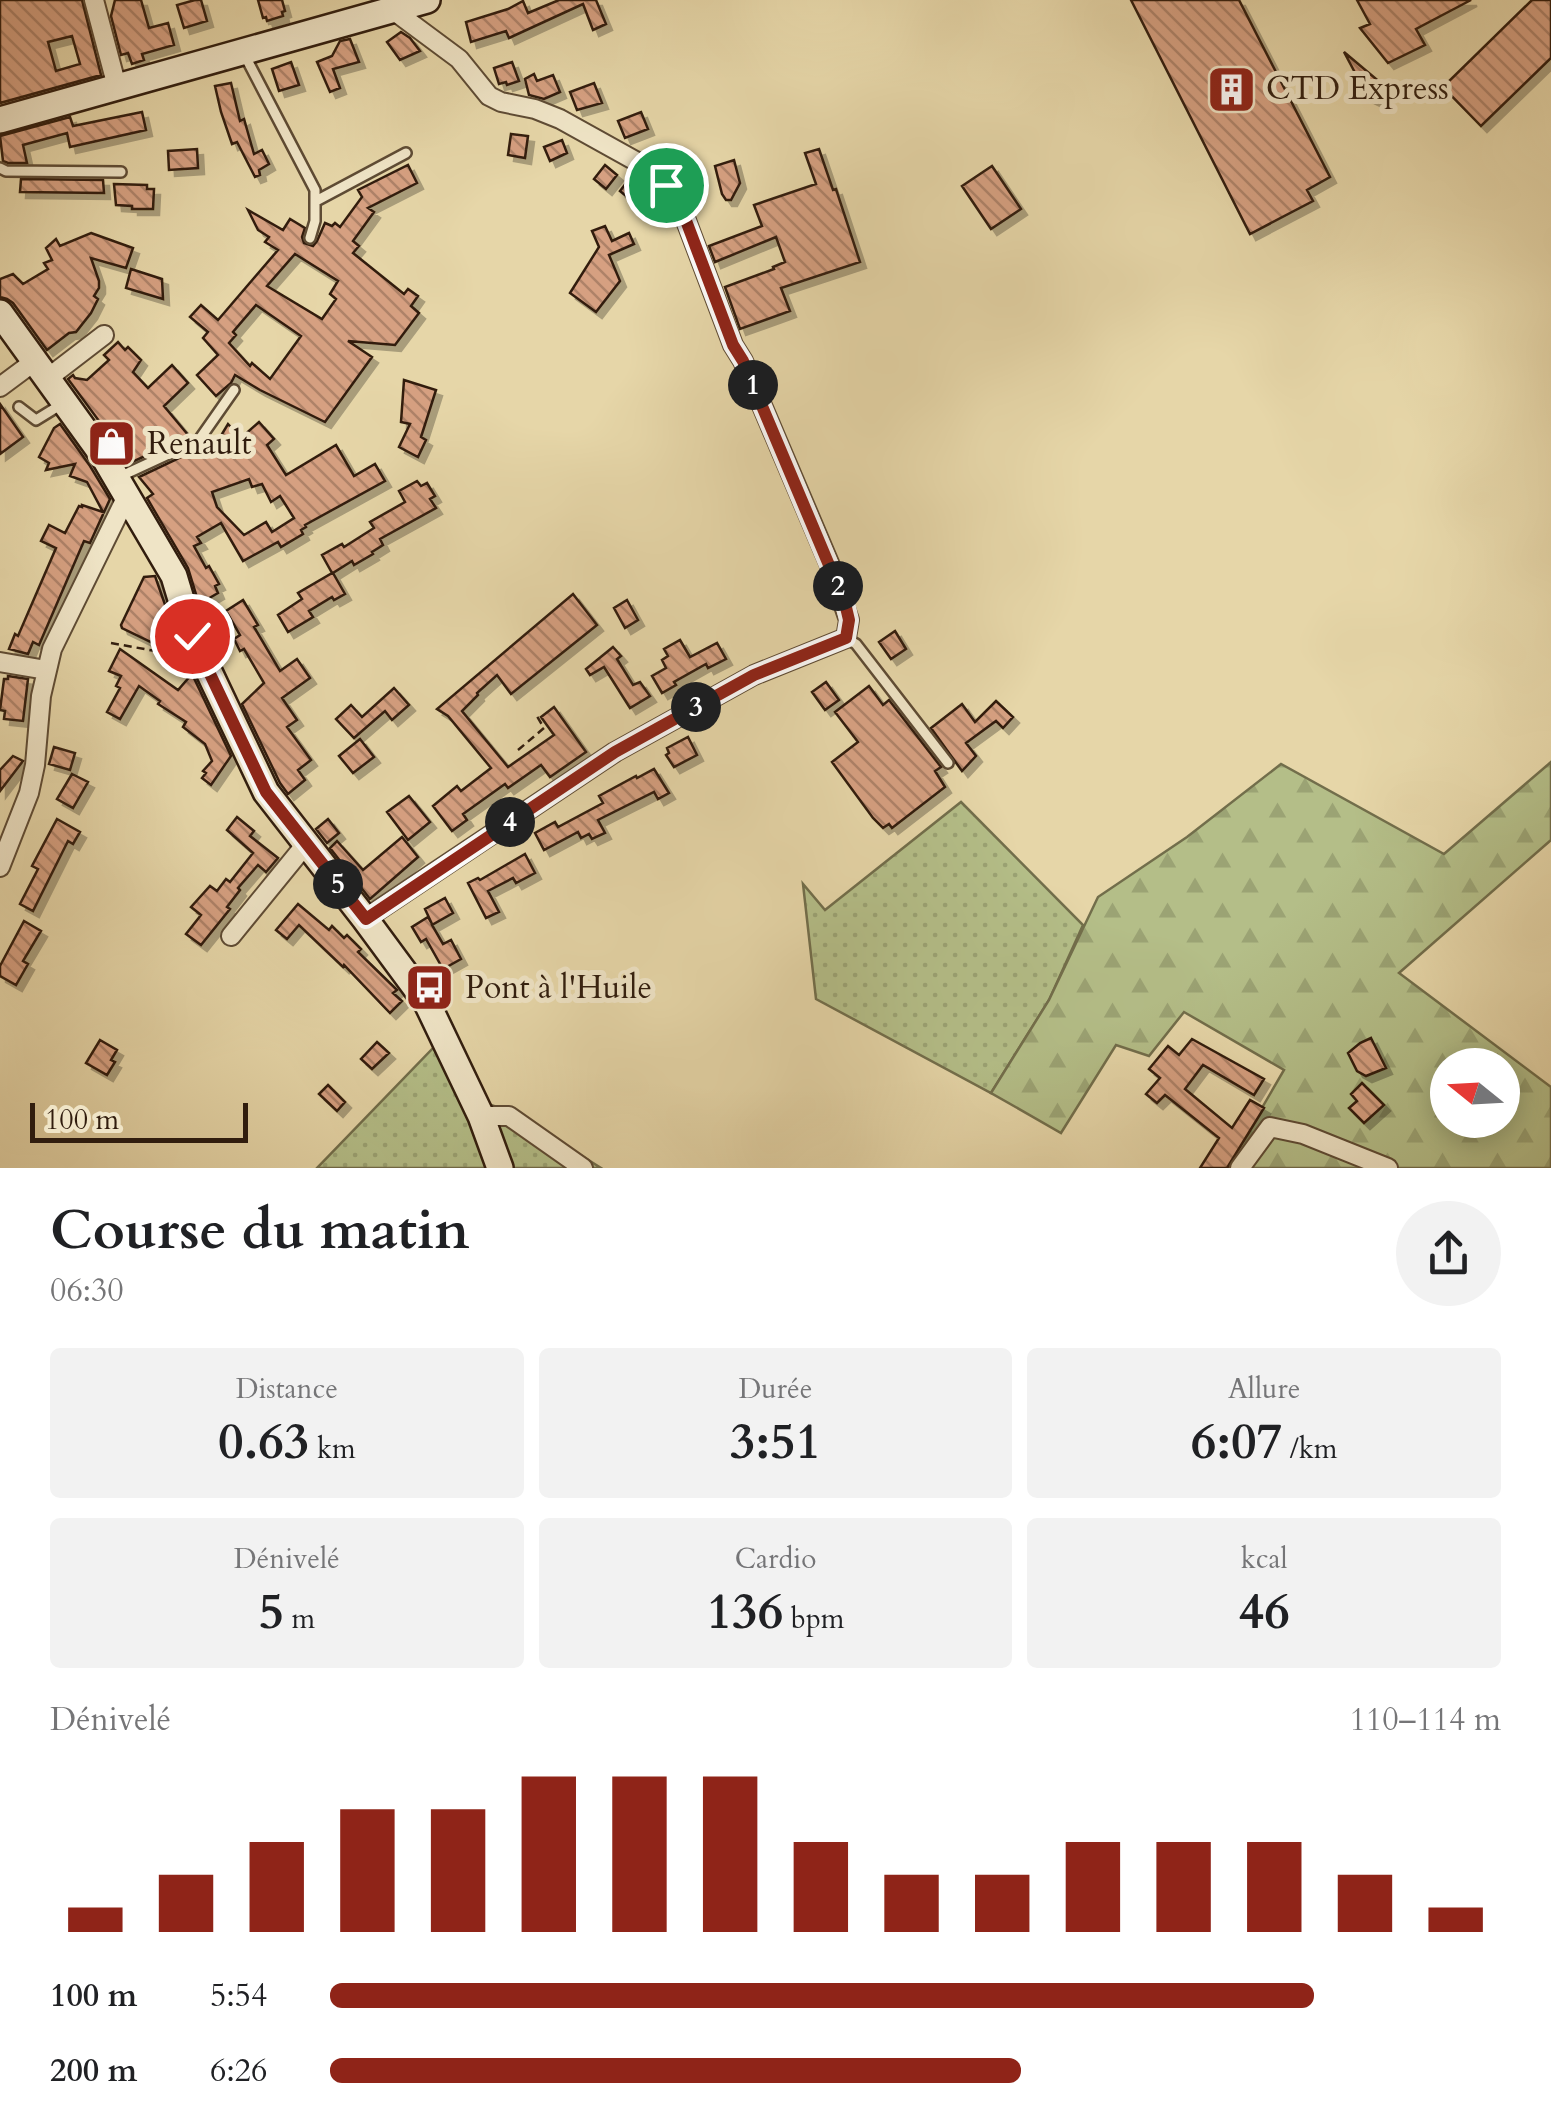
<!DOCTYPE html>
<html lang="fr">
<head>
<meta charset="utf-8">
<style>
	:root { --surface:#fff; --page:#f2f2f2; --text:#202124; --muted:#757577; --accent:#8f2418 }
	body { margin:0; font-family:Cardo,serif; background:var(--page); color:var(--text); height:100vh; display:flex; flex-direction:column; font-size:38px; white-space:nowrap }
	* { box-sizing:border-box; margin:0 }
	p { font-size:32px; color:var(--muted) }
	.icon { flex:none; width:55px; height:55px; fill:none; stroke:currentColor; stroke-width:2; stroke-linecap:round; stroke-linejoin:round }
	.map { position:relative; height:1168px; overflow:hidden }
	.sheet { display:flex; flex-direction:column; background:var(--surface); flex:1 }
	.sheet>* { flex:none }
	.needle { width:65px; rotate:288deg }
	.controls { position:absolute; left:1430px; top:1048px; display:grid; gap:20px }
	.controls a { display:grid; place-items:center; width:90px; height:90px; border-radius:50%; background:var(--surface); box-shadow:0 5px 25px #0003; font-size:50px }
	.scale { position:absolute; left:30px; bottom:25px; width:218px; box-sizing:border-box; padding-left:10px; border:5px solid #311d0e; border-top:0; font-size:28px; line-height:35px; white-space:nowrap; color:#311d0e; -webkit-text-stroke:8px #efe4c6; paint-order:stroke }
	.pin { position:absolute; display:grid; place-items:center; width:85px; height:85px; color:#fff; margin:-42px; border:5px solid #fff; border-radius:50%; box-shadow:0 2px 10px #0007 }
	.km { position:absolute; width:50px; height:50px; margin:-25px; border-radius:50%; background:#222; color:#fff; font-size:28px; line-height:50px; text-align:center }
	.round { display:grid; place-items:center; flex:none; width:105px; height:105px; border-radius:52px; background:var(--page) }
	.overview { display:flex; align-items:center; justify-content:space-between; height:170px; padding:0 50px }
	h1 { font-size:55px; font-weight:700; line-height:75px }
	.stats { display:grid; grid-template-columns:repeat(3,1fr); gap:15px; height:170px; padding:10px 50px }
	.stats div { display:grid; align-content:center; border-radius:10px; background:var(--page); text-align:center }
	.stats b { font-size:50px; font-weight:700 }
	.stats small { font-size:28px; font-weight:400 }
	.stats p { font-size:28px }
	.chart { height:280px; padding:20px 50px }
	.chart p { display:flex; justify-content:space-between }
	.chart svg { width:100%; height:180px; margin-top:10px; stroke:var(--accent); stroke-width:6 }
	ul { padding:0 50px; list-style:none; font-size:32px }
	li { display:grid; grid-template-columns:160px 120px 1fr; align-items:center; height:75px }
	li i { height:25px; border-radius:12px; background:var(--accent) }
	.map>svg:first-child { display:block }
</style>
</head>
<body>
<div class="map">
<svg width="1551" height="1168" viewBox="0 0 1551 1168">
	<defs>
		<pattern id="grass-dots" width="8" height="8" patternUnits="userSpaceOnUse" patternTransform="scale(2.5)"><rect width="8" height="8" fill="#b4be88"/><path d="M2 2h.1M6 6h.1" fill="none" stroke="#9ba374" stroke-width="1.8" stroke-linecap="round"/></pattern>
		<pattern id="forest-firs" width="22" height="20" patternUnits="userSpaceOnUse" patternTransform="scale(2.5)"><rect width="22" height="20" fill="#b4be88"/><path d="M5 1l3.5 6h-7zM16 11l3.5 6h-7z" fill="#9ba374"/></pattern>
		<pattern id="building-back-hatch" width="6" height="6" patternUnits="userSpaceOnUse" patternTransform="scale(2.5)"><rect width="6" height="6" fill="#d6a081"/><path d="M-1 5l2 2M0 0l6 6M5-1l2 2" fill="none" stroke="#ae8268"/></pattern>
		<filter id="shadow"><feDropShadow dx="6" dy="6" stdDeviation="0" flood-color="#0004"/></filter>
	</defs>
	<rect width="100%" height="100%" fill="#e6d6a8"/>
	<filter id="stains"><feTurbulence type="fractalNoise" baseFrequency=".002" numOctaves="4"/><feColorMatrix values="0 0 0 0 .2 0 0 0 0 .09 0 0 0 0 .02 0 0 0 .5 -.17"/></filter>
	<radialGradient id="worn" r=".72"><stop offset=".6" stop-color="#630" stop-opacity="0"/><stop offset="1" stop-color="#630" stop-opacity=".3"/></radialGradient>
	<path fill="url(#grass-dots)" stroke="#726e4b" stroke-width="2.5" d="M961 802 1083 925 1049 1000 991 1093 816 999 803 884 825 910Z
		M437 1044 492 1168H317Z
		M488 1104 512 1112 601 1168H513Z"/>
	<path fill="url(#forest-firs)" stroke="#726e4b" stroke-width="2.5" fill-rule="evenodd" d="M1551 762V840L1399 973 1551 1087V1168H1227L1284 1070 1184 1012 1149 1056 1116 1045 1061 1133 991 1093 1049 1000 1098 897 1187 837 1281 764 1444 854ZM1448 1065H1502V1120H1448Z"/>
	<path fill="url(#building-back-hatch)" stroke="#311d0e" stroke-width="2.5" fill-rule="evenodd" filter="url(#shadow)" d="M0 0H82L101 75 0 103ZM72 36 80 64 56 71 48 42Z
		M115 0H141L149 28 168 23 174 45 142 54 144 60 132 64 128 53 121 55 111 16Z
		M195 0H201L207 21 184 28 177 5Z
		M258 0H282L285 11 282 12 283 16 267 21 266 17 263 18Z
		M559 0H596L606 24 593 30 583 4 509 38 506 31 471 42 466 22 508 9 523 1 528 13Z
		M1131 0H1239L1330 177 1307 190 1313 201 1250 234Z
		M1357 0H1471L1416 29 1425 45 1388 63 1360 28 1370 24Z
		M1532 0H1551V58L1481 126 1443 87Z
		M401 32 410 38 420 51 400 60 387 42Z
		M350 39 359 62 333 69 340 88 330 92 317 62 332 56 340 41Z
		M1344 52 1382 84 1385 92 1382 98 1374 100 1368 97Z
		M291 62 299 85 279 91 272 69Z
		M512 62 519 81 507 85 506 82 499 84 494 68Z
		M534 74 537 81 553 75 560 92 544 99 529 95 525 79Z
		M231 83 240 121 244 119 254 154 262 150 269 164 259 170 260 175 255 177 237 142 232 144 221 112 215 86Z
		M594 83 602 103 577 110 570 92Z
		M142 112 146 130 70 147 67 133 23 145 27 163H8L3 161 0 136 70 117 73 126Z
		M641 112 648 129 625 138 618 121Z
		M511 134 528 136 525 158 508 155Z
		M562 140 567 153 550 161 544 147Z
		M197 149 198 168 169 170 168 151Z
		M819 149 833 190 836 189 860 262 781 288 790 311 740 329 725 287 774 269 773 267 785 262 776 237 715 262 709 246 762 226 754 205 816 184 805 153Z
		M734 160 740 183 731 200H726L722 194 715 166Z
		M408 165 417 183 368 208 374 212 353 241 359 246 353 253 404 294 408 289 418 296 411 306 419 313 395 345 348 341 372 357 325 422 260 390 235 375 231 383 216 396 197 375 218 355 203 338 208 332 190 317 201 305 218 320 278 250 265 242 269 237 258 230 248 210 283 230 290 219 305 228 302 237 304 243 313 246 317 241 325 223 332 226 335 223 340 227 362 197 358 190ZM295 254 338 281 330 294 336 299 322 319 267 286ZM256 305 301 336 270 379 252 363 250 366 229 343 236 335 233 332Z
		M605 165 617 175 606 189 594 179Z
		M992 166 1021 209 991 229 962 186Z
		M21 179 103 180 104 193 20 192Z
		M627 182 644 195 637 205 620 191Z
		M114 184 147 185V189H154L153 209H132V206L116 205Z
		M605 226 612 241 629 233 634 244 609 255 620 281 596 312 570 293 599 247 592 231Z
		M91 233 133 248 126 268 91 258 99 281V288L94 296 98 299 91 313 76 332 69 333 47 350 13 303 7 299 0 297V279L13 274 23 284 48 269 44 263 52 260 46 248 56 239 60 246Z
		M131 269 162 279 163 299 126 288Z
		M118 342 125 350 128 347 141 360 133 372 148 388 172 365 188 383 164 406 189 436 130 463 68 379 73 375 75 378 87 380 109 360 104 355Z
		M404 380 436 390 421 437 426 440 418 457 399 447 410 424 401 422Z
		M0 404 23 437 0 454Z
		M259 422 274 439 267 445 286 475 336 445 354 476 375 464 385 481 305 525 306 527 301 530 303 534 281 547 278 542 243 561 221 523 197 537 201 543 194 546 206 568 209 566 219 584 215 586 218 593 199 604 188 568 147 498 153 494 139 477 219 439 228 424 241 438ZM249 479 252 487 262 484 271 502 280 496 294 518 272 532 266 522 244 535 217 507 212 492Z
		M60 424 90 466 110 499 90 543 84 541 39 645 33 642 28 654 9 649 15 634 18 636 56 548 41 541 49 525 65 533 79 506 82 507V505L103 512 87 482 70 476 75 464 46 470 49 463 39 457 54 428Z
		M417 481 421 486 427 483 435 496 430 499 436 508 380 539 383 545 372 552 373 554 354 565 352 561 333 573 345 594 334 600 332 597 309 611 313 617 288 632 278 615 302 599 298 593 332 573 322 555 342 544 344 547 374 528 370 522 405 502 399 491Z
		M155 576 169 616 155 644 122 628 121 625 144 577Z
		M573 594 597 625 511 694 497 675 477 693 478 695 462 711 508 767 554 735 541 717 554 707 586 752 550 777 541 765 508 788 505 784 463 814 467 820 452 831 433 806 457 786 461 791 491 768 448 716 437 709Z
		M243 600 258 625 254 627 280 671 297 659 310 678 282 698 297 720 287 727 311 760 298 770 305 780 288 794 280 783 242 704 264 683 244 649 240 651 234 639 240 635 226 611Z
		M627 600 638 620 625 628 614 608Z
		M895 631 906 649 891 659 879 642Z
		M680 640 690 657 717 643 726 659 708 668 706 664 674 682 676 685 662 693 652 676 666 668 662 660 668 656 664 649Z
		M613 647 621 656 617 659 633 685 640 682 650 696 630 708 604 667 590 675 586 669Z
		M120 649 178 690 192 674 231 756 211 785 202 778 206 773 203 771 212 761 205 744 183 727 186 722 158 704 160 701 139 686 120 719 107 712 120 688 116 686 121 676 109 671Z
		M8 676 28 679 23 721 4 719 5 711 0 710 4 679H8Z
		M826 682 839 700 825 710 812 692Z
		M869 686 883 705 889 700 941 767 935 771 945 787 892 828 889 824 883 828 873 818 832 762 858 742 835 712Z
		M394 688 409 705 392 720 385 711 354 738 336 719 351 705 362 717Z
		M996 701 1013 717 1003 728 996 721 966 743 976 756 962 771 931 728 962 704 975 722Z
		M688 737 697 755 674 767 666 755 669 753 667 748Z
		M360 739 374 757 353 773 339 756Z
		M54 747 75 753 70 770 49 764Z
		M13 756 23 761 0 791V770Z
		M654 769 669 793 658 799 654 792 598 820 605 833 592 839 589 834 581 838 578 832 544 850 535 833 555 822 558 827 603 803 599 796 636 776 637 778Z
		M72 774 88 782 73 808 57 799Z
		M409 796 430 822 408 840 387 812Z
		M237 817 254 831 250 836 278 858 266 872 258 865 238 888 240 890 227 907 230 909 201 945 186 934 201 915 191 907 210 886 217 891 226 879 230 882 253 853 227 830Z
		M57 819 80 832 73 844 68 841 33 911 20 904 38 869 32 866Z
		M328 819 339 833 327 843 316 829Z
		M402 837 418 857 370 899 330 848 337 841 363 870Z
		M525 854 535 873 516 883 513 878 488 891 499 912 486 918 468 883 478 878 480 880Z
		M445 898 453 913 432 925 443 944 451 940 461 959 443 969 426 939 421 942 412 927 428 917 432 924 425 909Z
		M298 904 329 930 332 926 344 938 347 935 361 949 358 952 397 990 393 993 402 1001 390 1013 344 965 343 967 299 925 287 939 276 930Z
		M24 921 41 931 23 961 28 964 16 985 0 976V966Z
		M1371 1038 1386 1068 1366 1076 1357 1071 1348 1053 1360 1043Z
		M1192 1039 1264 1079 1254 1095 1203 1065 1185 1089 1232 1128 1250 1100 1264 1108 1227 1168H1200L1219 1138 1165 1095 1157 1103 1146 1094 1160 1078 1149 1069 1168 1046 1179 1055Z
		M100 1040 117 1050 111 1060 115 1062 107 1075 86 1063Z
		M377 1042 389 1053 372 1069 361 1059Z
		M1362 1083 1384 1105 1364 1123 1349 1108 1357 1101 1351 1094Z
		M328 1085 345 1102 337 1111 319 1094Z"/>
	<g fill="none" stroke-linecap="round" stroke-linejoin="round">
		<defs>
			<path id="lane" d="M244 54 315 190V221L310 238
				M0 168 6 171 121 172
				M316 201 406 153
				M19 407 36 420 62 404
				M119 477 199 440 234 390
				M846 638 856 644 948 763"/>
			<path id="street" d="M94 0 117 87
				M48 378 104 335
				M0 387 35 361
				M0 662 46 670
				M0 867 29 793 35 765 41 696 52 649 127 496
				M365 919 615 752 754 675 846 638 849 620 829 563 743 361 733 345 685 218 667 185 641 164 560 119 535 109 501 102 489 96 459 59 393 10
				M231 936 306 844
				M481 1116H509L583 1168
				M1240 1168 1270 1127 1303 1134 1388 1168"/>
			<path id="secondary" d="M0 120 427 0
				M0 313 104 457 174 576 192 636 266 792 365 919 427 1003 481 1116 500 1168"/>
		</defs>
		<use href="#lane" stroke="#5e4b34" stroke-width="14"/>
		<use href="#street" stroke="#5e4b34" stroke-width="22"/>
		<use href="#secondary" stroke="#311d0e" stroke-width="30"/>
		<path stroke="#311d0e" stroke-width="2.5" stroke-dasharray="8 5" stroke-linecap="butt" d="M111 643 172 654 177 650
			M518 750 544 728 535 713"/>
		<use href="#lane" stroke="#efe4c6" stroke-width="9"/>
		<use href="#street" stroke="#efe4c6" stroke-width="18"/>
		<use href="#secondary" stroke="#efe4c6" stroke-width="25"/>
	</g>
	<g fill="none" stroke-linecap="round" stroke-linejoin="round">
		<defs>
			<path id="route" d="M192 636 266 792 366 919 615 752 754 675 846 638 849 620 845 603 743 361 733 345 685 218 666 185"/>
		</defs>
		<use href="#route" stroke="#fff" stroke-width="20"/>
		<use href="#route" stroke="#8f2418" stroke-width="12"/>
	</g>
	<defs>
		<symbol id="building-square" viewBox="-11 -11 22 22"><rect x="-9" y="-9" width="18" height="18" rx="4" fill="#8f2418" stroke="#efe4c6"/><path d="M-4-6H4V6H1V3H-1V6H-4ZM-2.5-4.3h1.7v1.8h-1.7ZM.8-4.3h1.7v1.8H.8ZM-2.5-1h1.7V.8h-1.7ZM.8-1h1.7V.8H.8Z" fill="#fff"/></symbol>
		<symbol id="shop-square" viewBox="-11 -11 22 22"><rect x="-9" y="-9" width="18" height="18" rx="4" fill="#8f2418" stroke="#efe4c6"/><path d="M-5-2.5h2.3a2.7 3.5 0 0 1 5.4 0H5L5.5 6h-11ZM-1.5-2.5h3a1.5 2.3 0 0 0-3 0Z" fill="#fff"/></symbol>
		<symbol id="bus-square" viewBox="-11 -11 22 22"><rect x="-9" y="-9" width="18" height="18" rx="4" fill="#8f2418" stroke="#efe4c6"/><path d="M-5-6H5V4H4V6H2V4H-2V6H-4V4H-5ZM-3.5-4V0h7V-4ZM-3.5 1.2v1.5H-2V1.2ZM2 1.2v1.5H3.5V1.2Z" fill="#fff"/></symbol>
	</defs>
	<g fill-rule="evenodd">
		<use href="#building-square" x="1204" y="62" width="55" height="55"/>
		<use href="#shop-square" x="84" y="416" width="55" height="55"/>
		<use href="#bus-square" x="402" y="960" width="55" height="55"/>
	</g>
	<g text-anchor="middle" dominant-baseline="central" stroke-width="10" stroke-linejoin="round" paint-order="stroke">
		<g font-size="32" fill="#311d0e" stroke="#efe4c6" text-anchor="start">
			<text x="1266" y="89">CTD Express</text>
			<text x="147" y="444">Renault</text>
			<text x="465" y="988">Pont à l'Huile</text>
		</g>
	</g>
	<rect width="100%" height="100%" filter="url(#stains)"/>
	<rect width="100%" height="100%" fill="url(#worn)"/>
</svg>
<div class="controls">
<a><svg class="needle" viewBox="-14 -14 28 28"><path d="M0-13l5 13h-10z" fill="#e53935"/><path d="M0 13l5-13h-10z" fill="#757577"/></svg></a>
</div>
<div class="scale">100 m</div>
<div class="pin" style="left:666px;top:185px;background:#1e9e55"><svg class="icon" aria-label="arrive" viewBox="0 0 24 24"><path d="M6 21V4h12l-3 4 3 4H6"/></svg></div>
<div class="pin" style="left:192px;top:636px;background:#d93025"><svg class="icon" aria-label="check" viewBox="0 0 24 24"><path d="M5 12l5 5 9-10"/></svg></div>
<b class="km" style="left:753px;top:385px">1</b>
<b class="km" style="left:838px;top:586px">2</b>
<b class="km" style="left:696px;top:707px">3</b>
<b class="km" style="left:510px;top:822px">4</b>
<b class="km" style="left:338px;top:884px">5</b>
</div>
<section class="sheet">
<div class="overview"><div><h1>Course du matin</h1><p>06:30</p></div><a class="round"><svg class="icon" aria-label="share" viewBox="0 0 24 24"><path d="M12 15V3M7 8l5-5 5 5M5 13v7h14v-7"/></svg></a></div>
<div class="stats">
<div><p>Distance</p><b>0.63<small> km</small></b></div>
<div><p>Durée</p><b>3:51</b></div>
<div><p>Allure</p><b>6:07<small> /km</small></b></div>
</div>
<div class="stats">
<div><p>Dénivelé</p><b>5<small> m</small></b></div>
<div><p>Cardio</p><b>136<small> bpm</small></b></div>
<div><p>kcal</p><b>46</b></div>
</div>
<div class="chart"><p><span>Dénivelé</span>110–114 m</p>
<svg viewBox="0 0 160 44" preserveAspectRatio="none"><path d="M5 44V38M15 44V30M25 44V22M35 44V14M45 44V14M55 44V6M65 44V6M75 44V6M85 44V22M95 44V30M105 44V30M115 44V22M125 44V22M135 44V22M145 44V30M155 44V38"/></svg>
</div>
<ul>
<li><b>100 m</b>5:54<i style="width:84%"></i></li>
<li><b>200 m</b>6:26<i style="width:59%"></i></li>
</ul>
</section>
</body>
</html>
